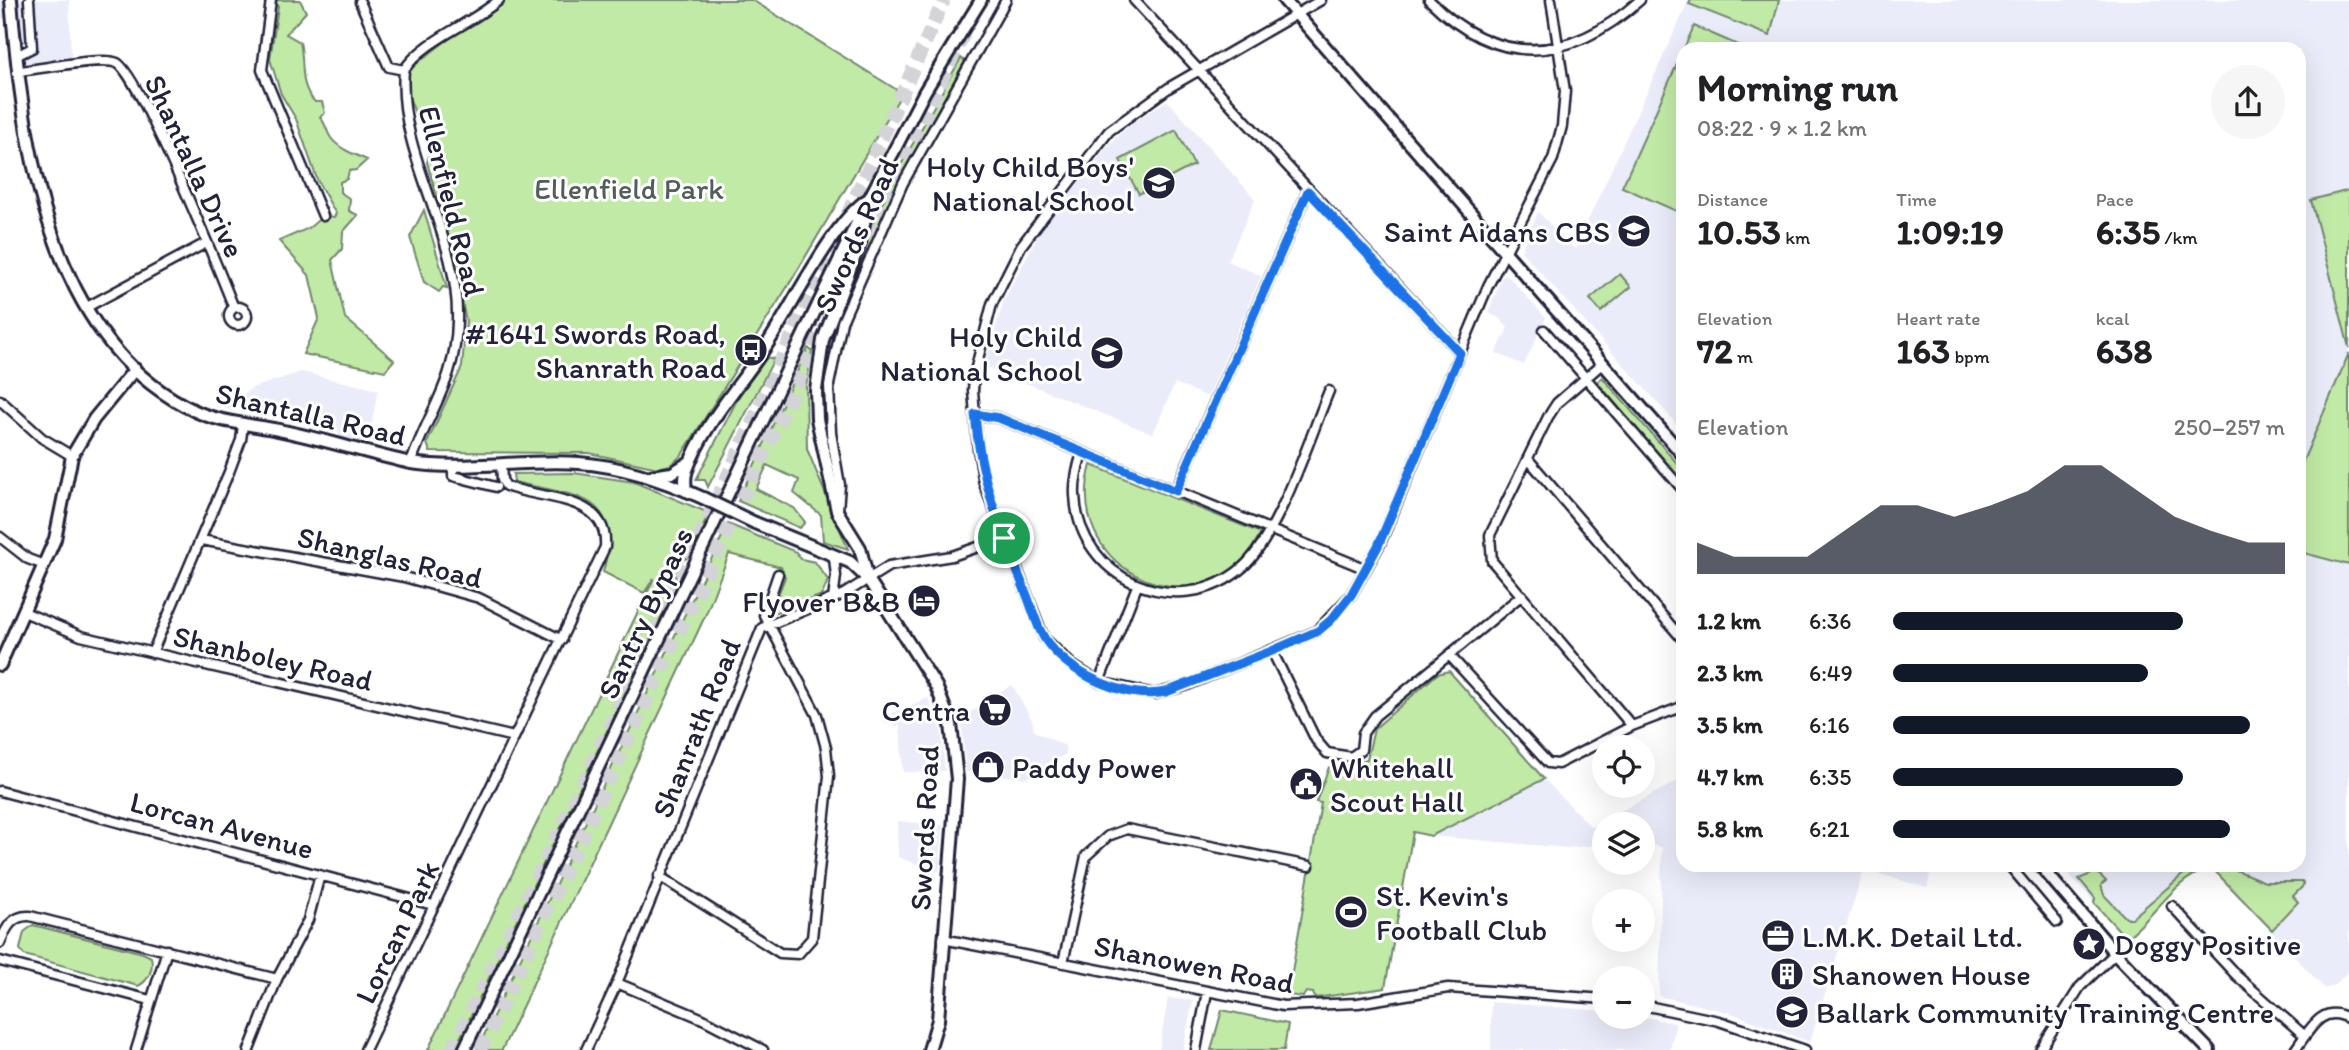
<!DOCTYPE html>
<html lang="en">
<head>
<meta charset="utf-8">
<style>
	:root { --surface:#fff; --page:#f6f6f6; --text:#202124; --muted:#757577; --accent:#111827 }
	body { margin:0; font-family:Itim,sans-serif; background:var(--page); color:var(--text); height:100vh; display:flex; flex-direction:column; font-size:26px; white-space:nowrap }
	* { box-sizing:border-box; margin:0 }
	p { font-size:23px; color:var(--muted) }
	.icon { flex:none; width:38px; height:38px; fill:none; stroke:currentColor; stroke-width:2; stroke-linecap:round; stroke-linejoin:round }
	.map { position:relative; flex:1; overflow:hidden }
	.panel { position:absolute; left:1676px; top:42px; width:630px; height:830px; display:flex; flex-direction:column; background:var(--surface); border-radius:21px; box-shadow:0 7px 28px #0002 }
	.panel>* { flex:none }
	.buttons { position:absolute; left:1592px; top:735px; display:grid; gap:14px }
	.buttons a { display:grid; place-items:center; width:63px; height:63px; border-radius:50%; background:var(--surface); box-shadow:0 7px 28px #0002; font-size:35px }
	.pin { position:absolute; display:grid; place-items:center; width:60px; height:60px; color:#fff; margin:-30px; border:4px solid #fff; border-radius:50%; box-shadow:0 2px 7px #0007 }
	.round { display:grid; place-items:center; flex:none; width:74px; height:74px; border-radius:37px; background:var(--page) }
	.summary { display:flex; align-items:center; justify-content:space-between; height:119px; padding:0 21px }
	h1 { font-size:38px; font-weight:800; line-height:52px }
	.stats { display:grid; grid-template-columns:repeat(3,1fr); gap:10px; height:119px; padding:7px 21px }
	.stats div { display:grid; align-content:center }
	.stats b { font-size:35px; font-weight:800 }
	.stats small { font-size:19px; font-weight:400 }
	.stats p { font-size:19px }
	.chart { height:196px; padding:14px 21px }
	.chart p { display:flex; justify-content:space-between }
	.chart svg { width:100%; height:126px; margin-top:7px; fill:var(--accent); opacity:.7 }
	ul { padding:0 21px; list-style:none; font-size:23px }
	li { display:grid; grid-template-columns:112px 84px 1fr; align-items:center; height:52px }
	li i { height:18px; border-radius:9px; background:var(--accent) }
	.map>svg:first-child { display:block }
</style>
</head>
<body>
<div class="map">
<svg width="2349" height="1050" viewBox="0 0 2349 1050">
	<rect width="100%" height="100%" fill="#fff"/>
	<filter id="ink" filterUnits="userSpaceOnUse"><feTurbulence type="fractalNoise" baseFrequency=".0143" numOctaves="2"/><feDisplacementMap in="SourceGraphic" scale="14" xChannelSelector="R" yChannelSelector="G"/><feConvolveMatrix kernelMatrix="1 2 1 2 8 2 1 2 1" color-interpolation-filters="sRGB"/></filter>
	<g filter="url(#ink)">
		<path fill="#eaecfa" d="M0 0H69L71 58 23 63 19 21 0 18Z
			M1689 0H2349V188L2311 200 2349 353 2300 468V49H1684L1683 431 1521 251 1538 212 1575 249Z
			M1167 100 1255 199 1228 261 1261 276 1208 397 1175 383 1153 434 984 366 1004 300 1040 232 1107 147 1127 127Z
			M1507 275 1546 318 1524 365 1496 353 1508 328 1499 318 1488 313 1502 277Z
			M301 372 378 390 368 444 340 438 338 431 237 403 235 412 224 408 252 388Z
			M2300 552 2349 565V970L2336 984 2325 989 2209 865 2300 864Z
			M1012 685 1032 720 1034 731 1065 746 1066 754 1026 778 966 772 961 715 980 708V704Z
			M928 698 941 730 945 771 903 772 900 726 886 724 882 717Z
			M1683 778 1684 864H1921L1930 875 1927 888 1864 869 1810 1042 1728 1012 1659 996 1662 847 1643 844V824H1605V844L1568 848 1431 836 1544 779 1591 827Z
			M897 821 943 825 939 872 898 857Z
			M2061 865H2197L2125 936Z
			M1168 998 1193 1001 1183 1050H1159Z
			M1491 1002 1605 1011V1017H1643L1676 1023 1670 1050H1491Z"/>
		<path fill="#c1eaa6" stroke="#728670" stroke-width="2" d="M275 0H300L306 12 286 34 300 42C305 63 298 85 315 102H322L325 113 320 117C326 123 326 131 331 138 339 149 354 154 367 160L356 170 349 171 347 179 340 182V192L350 199 349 211 358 215 343 232 342 249 332 260 345 318 394 360 385 371 303 354 319 318 309 275 279 241 309 228 323 216 334 217 336 214 318 182 296 119 281 94 270 59 278 7Z
			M498 0H752L902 93 793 278 681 456 670 465 658 468 589 453 430 452 427 443 462 367 466 321 445 223 427 163 434 135 417 118 401 76Z
			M1691 0H1779L1770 36 1689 4Z
			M1694 26 1747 49H1684L1683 214 1622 187Z
			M961 58 965 61C914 150 870 241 832 337L830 336 863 244 897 172Z
			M1176 130 1194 165 1139 194 1120 160Z
			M2349 190V348L2311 200Z
			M424 210 447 288 443 287 439 292 424 282 410 237Z
			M1620 274 1631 287 1601 312 1590 299Z
			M808 348 812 351 806 386 807 449 848 549 823 541 821 515 794 493 799 480 767 465 756 489 794 508 805 522 800 528 738 501Z
			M2349 353V565L2300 552V468Z
			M767 357 774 359 708 487 705 480H696L741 392Z
			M1602 377 1683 470V482L1597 382Z
			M1091 465 1261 533C1256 540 1252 549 1247 556 1184 626 1063 566 1091 465Z
			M574 473 634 482 709 513 690 556 680 562 675 574 677 584 465 1028 454 1050H428L654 578 644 593 603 572C625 493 575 496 514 482L513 474Z
			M728 524 796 552 801 559 815 562 828 580 822 595 774 613 773 608 785 577 781 567 729 554 706 614 502 1050H477Z
			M1449 671 1544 779 1431 836 1413 832 1385 988 1315 998 1313 993 1306 992 1303 997 1288 995 1321 803 1316 802 1329 767 1341 768 1367 759 1374 729 1437 674Z
			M2207 865 2209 867 2206 870C2175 878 2151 921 2126 938L2094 903 2095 898 2079 879 2096 872 2106 881 2101 885 2104 895 2126 918H2132L2193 866Z
			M2209 865H2224L2265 882H2302L2304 885 2293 896 2298 902 2272 930Z
			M33 925 143 953 151 957C154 968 149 981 138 986L24 955 20 949 24 932Z
			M1222 1010 1288 1024 1284 1050H1211Z"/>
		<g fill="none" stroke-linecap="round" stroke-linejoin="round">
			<path stroke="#d3d3d8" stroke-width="14" stroke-dasharray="14 7" stroke-linecap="butt" d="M859 255 964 33
				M452 1050C625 704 786 353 944 0
				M480 1050 824 327"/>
			<defs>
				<path id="street" d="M271 0 262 70 323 216
					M1134 0 1460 353
					M1321 0 1170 87 1109 131 1021 246 992 304 974 375 973 391 978 449 984 484 1044 638 1072 665 1099 682 1155 694 1185 686 1317 631 1351 595 1379 546 1488 286 1553 159 1562 126 1565 91 1551 0
					M1429 0C1498 68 1569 64 1640 0
					M360 2 389 67 404 70C397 156 460 235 457 321 456 382 429 409 411 463
					M16 56 32 48 29 0
					M404 70C425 39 470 25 499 0
					M17 71C38 70 101 56 117 63 139 73 220 273 234 308
					M229 316a9 9 0 1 1 18 0a9 9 0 1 1-18 0Z
					M87 307 206 243
					M1544 330 1684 491
					M1603 363 1557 403 1548 417 1490 535 1492 561 1632 726
					M0 400 42 438 72 456
					M975 414 999 418 1366 569
					M1082 453C1078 466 1074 481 1075 495 1078 580 1179 623 1243 567 1278 536 1310 437 1329 391
					M1528 459 1684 641
					M453 466V476L461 478
					M465 479 496 487
					M1176 490 1308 191
					M838 510 840 485 831 433 829 385 842 322 903 183 1006 0
					M0 537 28 559 44 565
					M201 540 404 577 479 598 562 640
					M833 599 836 576 834 558
					M24 612 81 636 514 737
					M1272 651 1316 740 1327 753 1351 757 1361 750 1363 733 1375 716 1522 595
					M152 653 229 472 241 440 243 425
					M1450 656 1548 763 1558 764 1632 726 1684 706
					M1099 682 1137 586
					M0 791 433 905
					M2008 864 2057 922
					M659 876 780 953 798 954 812 938 829 776 826 748 817 715 764 615 778 574
					M2172 906 2237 976 2305 1036
					M943 939 1283 1006 1358 1003 1448 988 1605 999
					M0 943C6 928 12 915 30 916L277 979
					M0 961 150 1000
					M1063 963 1086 856 1108 836 1127 829 1309 866
					M617 983 703 1019 763 1050
					M1643 1005 1719 1021 1805 1050
					M136 1050 167 950
					M249 1050 277 979 308 920 320 875
					M365 1050 605 547C609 494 540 500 506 486L502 480 501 464
					M586 1050 617 983 762 628 844 594 889 566 952 556 1004 538
					M1196 1050 1207 992
					M2040 1050 2080 987 2115 953
					M2295 1050C2309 1031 2322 1002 2349 1019"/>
				<path id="secondary" d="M11 0C23 143 48 342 195 411 217 421 239 423 262 427 312 435 361 452 411 463 467 471 523 459 579 463 622 466 663 480 703 498
					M1284 0 1684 456
					M651 476 672 473 688 463
					M686 491C685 483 684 477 687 470 703 425 738 388 764 349 791 310 831 224 867 200
					M755 523 850 562 868 579
					M0 665 55 539 72 456 94 419 135 369
					M2039 864 2115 953 2209 1050
					M464 1050 863 210
					M929 1050 938 1020 957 779 951 724 936 686 868 579 860 548 837 511 817 419 816 390 823 340 860 243 869 199 925 91 981 0"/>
			</defs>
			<use href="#street" stroke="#22223b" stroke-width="13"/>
			<use href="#secondary" stroke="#22223b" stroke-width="16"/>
			<use href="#street" stroke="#fff" stroke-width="8"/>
			<use href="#secondary" stroke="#fff" stroke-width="10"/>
			<defs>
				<path id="secondary-bridge" d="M703 498 755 523"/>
			</defs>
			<use href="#secondary-bridge" stroke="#22223b" stroke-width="16" stroke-linecap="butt"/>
			<use href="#secondary-bridge" stroke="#fff" stroke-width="10"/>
		</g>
	</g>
	<g fill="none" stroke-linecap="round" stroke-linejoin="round" filter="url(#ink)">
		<defs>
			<path id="route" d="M1308 191 1460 353 1378 546 1351 595 1331 620 1318 631 1272 651 1166 692C1126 700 1075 676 1050 646 1038 632 1033 610 1026 593 1001 531 980 481 975 414L999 418 1176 491Z"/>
		</defs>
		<use href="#route" stroke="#fff" stroke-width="14"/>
		<use href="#route" stroke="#1a73e8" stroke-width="9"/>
	</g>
	<defs>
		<symbol id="school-disc" viewBox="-11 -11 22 22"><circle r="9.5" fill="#22223b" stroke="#fff"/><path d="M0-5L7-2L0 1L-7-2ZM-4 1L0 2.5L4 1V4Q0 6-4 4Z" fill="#fff"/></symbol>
		<symbol id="bus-disc" viewBox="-11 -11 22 22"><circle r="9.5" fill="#22223b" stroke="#fff"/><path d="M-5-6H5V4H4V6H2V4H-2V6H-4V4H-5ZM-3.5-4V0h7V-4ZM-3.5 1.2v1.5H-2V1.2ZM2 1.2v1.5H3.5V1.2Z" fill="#fff"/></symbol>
		<symbol id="hotel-disc" viewBox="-11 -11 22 22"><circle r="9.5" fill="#22223b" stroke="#fff"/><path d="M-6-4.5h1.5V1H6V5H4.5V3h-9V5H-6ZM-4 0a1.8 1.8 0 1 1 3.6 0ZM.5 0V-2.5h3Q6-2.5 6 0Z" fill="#fff"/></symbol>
		<symbol id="supermarket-disc" viewBox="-11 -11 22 22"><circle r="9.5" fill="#22223b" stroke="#fff"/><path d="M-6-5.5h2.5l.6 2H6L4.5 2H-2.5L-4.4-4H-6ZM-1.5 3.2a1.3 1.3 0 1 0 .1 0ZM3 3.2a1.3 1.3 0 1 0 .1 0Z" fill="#fff"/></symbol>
		<symbol id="shop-disc" viewBox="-11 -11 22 22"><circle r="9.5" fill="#22223b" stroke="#fff"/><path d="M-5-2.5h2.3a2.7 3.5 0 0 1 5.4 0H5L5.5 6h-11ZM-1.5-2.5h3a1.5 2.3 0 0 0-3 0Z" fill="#fff"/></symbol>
		<symbol id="civic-disc" viewBox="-11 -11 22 22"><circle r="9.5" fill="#22223b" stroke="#fff"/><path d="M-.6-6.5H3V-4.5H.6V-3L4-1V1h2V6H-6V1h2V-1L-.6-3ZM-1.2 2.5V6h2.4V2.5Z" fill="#fff"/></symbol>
		<symbol id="stadium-disc" viewBox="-11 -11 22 22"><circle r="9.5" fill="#22223b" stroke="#fff"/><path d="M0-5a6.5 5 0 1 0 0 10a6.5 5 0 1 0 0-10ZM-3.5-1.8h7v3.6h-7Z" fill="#fff"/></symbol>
		<symbol id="office-disc" viewBox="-11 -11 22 22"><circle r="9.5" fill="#22223b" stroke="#fff"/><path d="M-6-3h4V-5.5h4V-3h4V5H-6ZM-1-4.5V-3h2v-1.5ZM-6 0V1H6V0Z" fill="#fff"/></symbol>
		<symbol id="sight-disc" viewBox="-11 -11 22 22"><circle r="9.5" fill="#22223b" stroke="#fff"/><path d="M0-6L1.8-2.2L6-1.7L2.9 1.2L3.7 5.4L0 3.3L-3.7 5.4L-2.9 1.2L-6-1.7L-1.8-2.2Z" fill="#fff"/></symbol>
		<symbol id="building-disc" viewBox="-11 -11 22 22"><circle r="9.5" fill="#22223b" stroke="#fff"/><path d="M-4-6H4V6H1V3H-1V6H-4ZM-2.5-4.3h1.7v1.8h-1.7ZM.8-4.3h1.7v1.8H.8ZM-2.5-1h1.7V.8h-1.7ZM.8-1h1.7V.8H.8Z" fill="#fff"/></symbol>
		<symbol id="university-disc" viewBox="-11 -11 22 22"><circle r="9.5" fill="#22223b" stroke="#fff"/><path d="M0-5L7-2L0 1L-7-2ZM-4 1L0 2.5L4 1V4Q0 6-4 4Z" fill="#fff"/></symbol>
	</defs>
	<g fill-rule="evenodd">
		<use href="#school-disc" x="1140" y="164" width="38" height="38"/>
		<use href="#school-disc" x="1615" y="212" width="38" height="38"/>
		<use href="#bus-disc" x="732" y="331" width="38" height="38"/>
		<use href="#school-disc" x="1088" y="334" width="38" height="38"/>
		<use href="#hotel-disc" x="905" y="582" width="38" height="38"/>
		<use href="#supermarket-disc" x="976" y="691" width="38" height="38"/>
		<use href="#shop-disc" x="969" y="748" width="38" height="38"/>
		<use href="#civic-disc" x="1287" y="765" width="38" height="38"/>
		<use href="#stadium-disc" x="1332" y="893" width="38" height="38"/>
		<use href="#office-disc" x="1759" y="917" width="38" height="38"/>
		<use href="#sight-disc" x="2070" y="925" width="38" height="38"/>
		<use href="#building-disc" x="1768" y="955" width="38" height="38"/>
		<use href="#university-disc" x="1773" y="993" width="38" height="38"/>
	</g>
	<g text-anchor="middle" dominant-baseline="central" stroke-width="6" stroke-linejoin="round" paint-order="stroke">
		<g font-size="30" fill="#22223b" stroke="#fff">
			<text transform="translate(195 166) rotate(65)">Shantalla Drive</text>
			<text transform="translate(452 201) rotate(76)">Ellenfield Road</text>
			<text transform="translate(856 235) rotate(-66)">Swords Road</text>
			<text transform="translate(311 414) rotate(13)">Shantalla Road</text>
			<text transform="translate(390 557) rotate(13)">Shanglas Road</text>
			<text transform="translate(645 613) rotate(-65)">Santry Bypass</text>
			<text transform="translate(273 658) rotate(13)">Shanboley Road</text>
			<text transform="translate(696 728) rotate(-68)">Shanrath Road</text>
			<text transform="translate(222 825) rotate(15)">Lorcan Avenue</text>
			<text transform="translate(924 828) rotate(-87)">Swords Road</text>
			<text transform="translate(397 932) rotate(-64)">Lorcan Park</text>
			<text transform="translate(1194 964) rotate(11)">Shanowen Road</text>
		</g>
		<g font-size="30" fill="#22223b" stroke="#fff" text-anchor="start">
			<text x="1134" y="166" text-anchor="end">Holy Child Boys'<tspan x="1134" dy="34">National School</tspan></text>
			<text x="1610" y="231" text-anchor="end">Saint Aidans CBS</text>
			<text x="726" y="333" text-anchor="end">#1641 Swords Road,<tspan x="726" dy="34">Shanrath Road</tspan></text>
			<text x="1082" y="336" text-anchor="end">Holy Child<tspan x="1082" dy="34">National School</tspan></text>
			<text x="900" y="601" text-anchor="end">Flyover B&amp;B</text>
			<text x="970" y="710" text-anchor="end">Centra</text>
			<text x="1012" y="767">Paddy Power</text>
			<text x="1330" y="767">Whitehall<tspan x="1330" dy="34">Scout Hall</tspan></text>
			<text x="1376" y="895">St. Kevin's<tspan x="1376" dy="34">Football Club</tspan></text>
			<text x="1802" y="936">L.M.K. Detail Ltd.</text>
			<text x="2114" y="944">Doggy Positive</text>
			<text x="1812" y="974">Shanowen House</text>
			<text x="1816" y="1012">Ballark Community Training Centre</text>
		</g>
		<g font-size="30" fill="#525e5b" stroke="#fff">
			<text x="629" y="188">Ellenfield Park</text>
		</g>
	</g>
</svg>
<div class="buttons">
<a><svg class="icon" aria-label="locate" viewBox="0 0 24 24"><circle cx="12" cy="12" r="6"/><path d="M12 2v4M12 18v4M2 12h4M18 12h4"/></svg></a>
<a><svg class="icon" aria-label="layers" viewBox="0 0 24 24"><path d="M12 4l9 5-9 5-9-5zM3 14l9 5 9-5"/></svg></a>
<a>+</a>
<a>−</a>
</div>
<div class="pin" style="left:1004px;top:538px;background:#1e9e55"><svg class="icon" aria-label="arrive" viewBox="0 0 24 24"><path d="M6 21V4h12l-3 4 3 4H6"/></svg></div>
<section class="panel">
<div class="summary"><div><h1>Morning run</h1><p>08:22 · 9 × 1.2 km</p></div><a class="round"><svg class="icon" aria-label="share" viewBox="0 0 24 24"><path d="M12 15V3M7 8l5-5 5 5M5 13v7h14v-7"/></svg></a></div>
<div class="stats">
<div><p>Distance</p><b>10.53<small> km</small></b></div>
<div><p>Time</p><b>1:09:19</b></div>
<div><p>Pace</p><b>6:35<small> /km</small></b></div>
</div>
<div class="stats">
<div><p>Elevation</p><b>72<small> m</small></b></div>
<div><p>Heart rate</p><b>163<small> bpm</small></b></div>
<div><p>kcal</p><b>638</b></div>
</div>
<div class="chart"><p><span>Elevation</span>250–257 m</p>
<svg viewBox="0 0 160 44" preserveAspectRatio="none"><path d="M0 44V33L10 38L20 38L30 38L40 29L50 20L60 20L70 24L80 20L90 15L100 6L110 6L120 15L130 24L140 29L150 33L160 33V44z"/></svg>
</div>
<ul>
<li><b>1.2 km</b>6:36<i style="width:74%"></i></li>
<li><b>2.3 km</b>6:49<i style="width:65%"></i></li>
<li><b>3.5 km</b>6:16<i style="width:91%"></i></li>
<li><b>4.7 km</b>6:35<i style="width:74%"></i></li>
<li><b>5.8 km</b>6:21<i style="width:86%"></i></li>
</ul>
</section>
</div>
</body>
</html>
